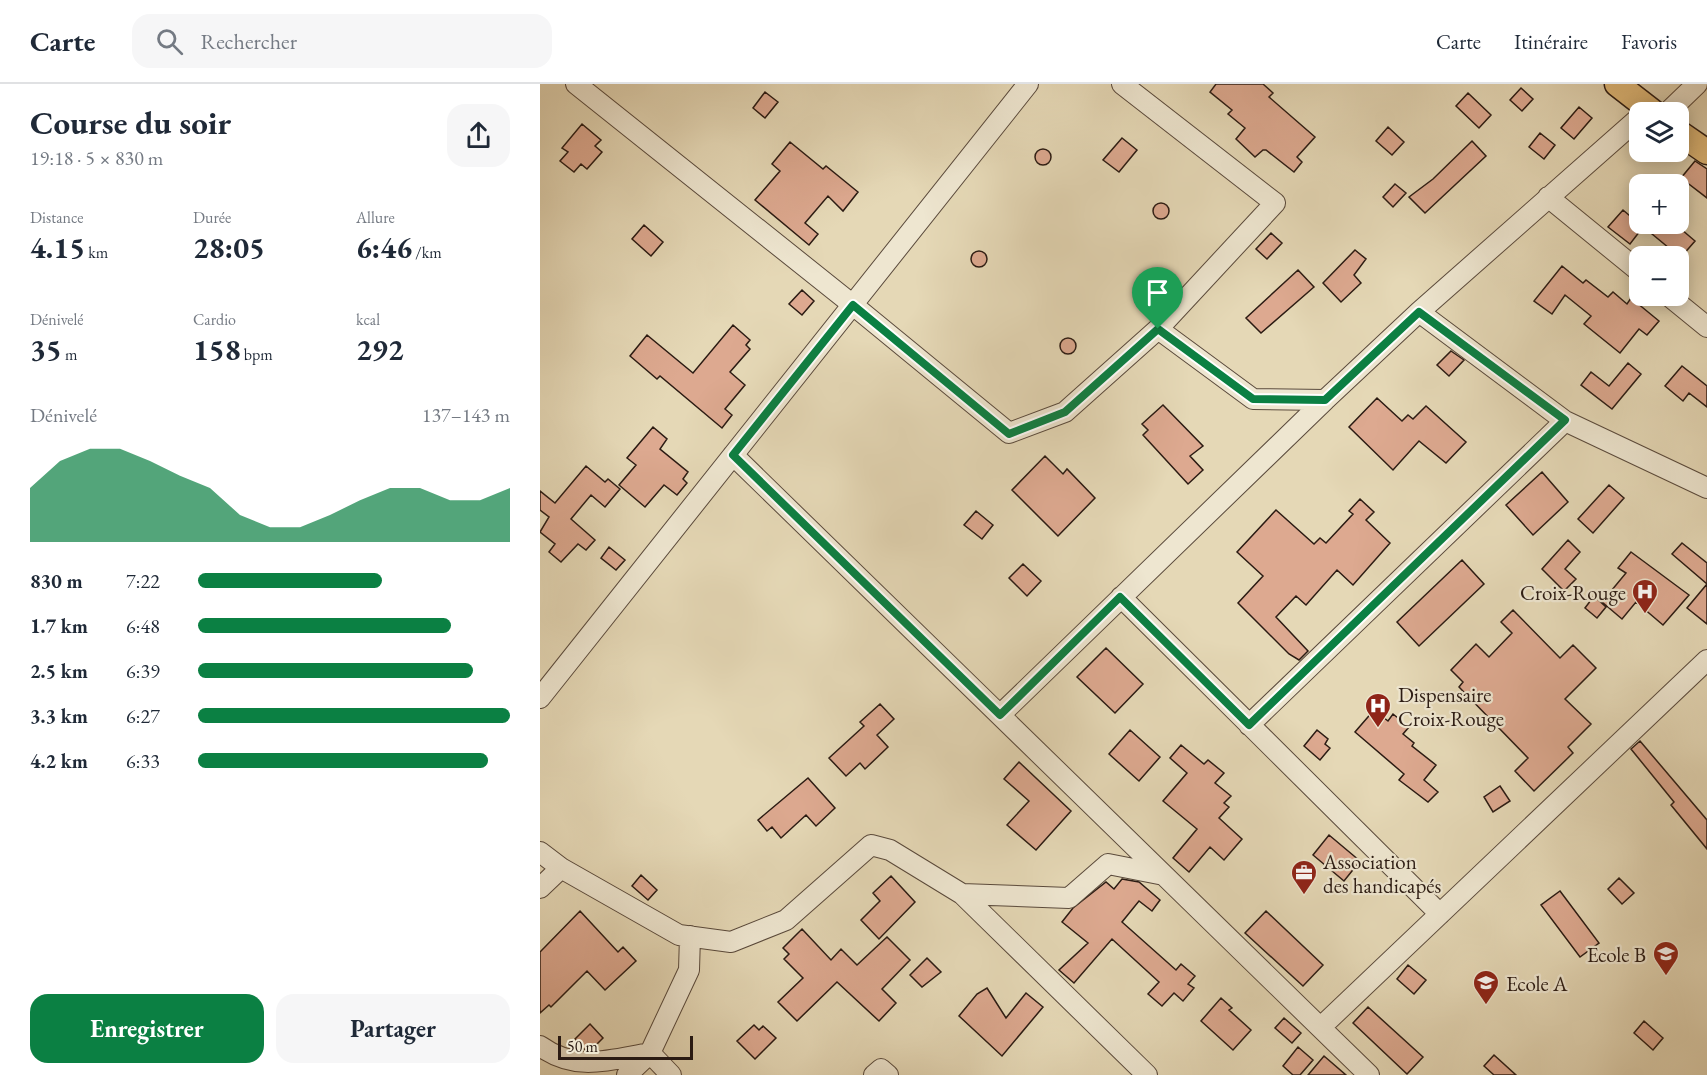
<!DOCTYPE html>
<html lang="fr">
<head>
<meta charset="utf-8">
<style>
	:root { --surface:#fff; --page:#f6f6f7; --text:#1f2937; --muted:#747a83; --line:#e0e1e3; --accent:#0b8043 }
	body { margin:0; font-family:"EB Garamond",serif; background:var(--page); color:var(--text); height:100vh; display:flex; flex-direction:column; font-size:22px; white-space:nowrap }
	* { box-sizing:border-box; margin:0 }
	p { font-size:20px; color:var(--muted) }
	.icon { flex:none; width:33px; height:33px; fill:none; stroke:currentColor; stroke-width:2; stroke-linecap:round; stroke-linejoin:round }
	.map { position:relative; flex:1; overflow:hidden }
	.side { display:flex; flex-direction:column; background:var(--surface); width:540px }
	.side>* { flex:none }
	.fabs { position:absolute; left:1089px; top:18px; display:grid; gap:12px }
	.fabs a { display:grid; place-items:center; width:60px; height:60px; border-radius:12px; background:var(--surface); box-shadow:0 3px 15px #0003; font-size:30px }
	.scale { position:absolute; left:18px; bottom:15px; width:135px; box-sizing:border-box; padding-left:6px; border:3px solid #2b1b13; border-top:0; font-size:16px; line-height:21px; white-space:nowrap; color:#2b1b13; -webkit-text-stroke:4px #eee6d0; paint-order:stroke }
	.pin { position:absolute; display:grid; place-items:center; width:51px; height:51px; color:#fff; margin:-62px -26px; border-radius:50% 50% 50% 0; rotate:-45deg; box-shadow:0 0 6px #0007 }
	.pin .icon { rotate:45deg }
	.round { display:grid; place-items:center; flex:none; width:63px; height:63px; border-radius:18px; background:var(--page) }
	.headline { display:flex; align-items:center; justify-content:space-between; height:102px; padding:0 30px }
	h1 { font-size:33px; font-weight:700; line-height:45px }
	.figures { display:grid; grid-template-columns:repeat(3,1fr); gap:9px; height:102px; padding:6px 30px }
	.figures div { display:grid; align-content:center }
	.figures b { font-size:30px; font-weight:700 }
	.figures small { font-size:16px; font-weight:400 }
	.figures p { font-size:16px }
	.chart { height:168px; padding:12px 30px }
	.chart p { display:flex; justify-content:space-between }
	.chart svg { width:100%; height:108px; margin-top:6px; fill:var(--accent); opacity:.7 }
	.action { display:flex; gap:12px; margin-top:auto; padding:12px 30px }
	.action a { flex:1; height:69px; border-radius:18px; background:var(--accent); color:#fff; font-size:24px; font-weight:700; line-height:69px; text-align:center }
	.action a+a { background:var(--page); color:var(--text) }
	ul { padding:0 30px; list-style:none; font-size:20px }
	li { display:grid; grid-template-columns:96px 72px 1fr; align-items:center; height:45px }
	li i { height:15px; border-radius:8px; background:var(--accent) }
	header { display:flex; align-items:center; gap:36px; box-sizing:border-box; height:84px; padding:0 30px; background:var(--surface); border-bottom:2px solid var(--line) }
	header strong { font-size:28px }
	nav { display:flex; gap:33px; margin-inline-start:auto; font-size:21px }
	.search { width:420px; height:54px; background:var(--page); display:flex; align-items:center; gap:15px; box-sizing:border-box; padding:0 21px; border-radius:18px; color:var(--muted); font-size:22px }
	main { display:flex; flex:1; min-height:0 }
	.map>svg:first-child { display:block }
</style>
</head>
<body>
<header>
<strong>Carte</strong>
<div class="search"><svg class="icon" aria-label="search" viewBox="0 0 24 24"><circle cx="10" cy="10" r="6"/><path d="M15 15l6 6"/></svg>Rechercher</div>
<nav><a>Carte</a><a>Itinéraire</a><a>Favoris</a></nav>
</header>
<main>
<section class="side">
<div class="headline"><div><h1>Course du soir</h1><p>19:18 · 5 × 830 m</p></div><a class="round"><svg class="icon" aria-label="share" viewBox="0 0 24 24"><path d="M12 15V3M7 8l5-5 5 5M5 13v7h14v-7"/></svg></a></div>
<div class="figures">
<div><p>Distance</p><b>4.15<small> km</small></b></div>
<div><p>Durée</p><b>28:05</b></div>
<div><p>Allure</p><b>6:46<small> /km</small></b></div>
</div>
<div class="figures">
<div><p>Dénivelé</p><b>35<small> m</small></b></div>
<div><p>Cardio</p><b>158<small> bpm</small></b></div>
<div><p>kcal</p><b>292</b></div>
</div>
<div class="chart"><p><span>Dénivelé</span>137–143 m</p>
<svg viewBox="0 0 160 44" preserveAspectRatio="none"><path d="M0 44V22L10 11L20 6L30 6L40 11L50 17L60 22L70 33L80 38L90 38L100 33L110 27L120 22L130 22L140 27L150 27L160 22V44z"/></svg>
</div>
<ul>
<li><b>830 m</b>7:22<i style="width:59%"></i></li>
<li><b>1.7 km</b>6:48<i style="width:81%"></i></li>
<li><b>2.5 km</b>6:39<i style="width:88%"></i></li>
<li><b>3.3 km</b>6:27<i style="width:100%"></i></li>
<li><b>4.2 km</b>6:33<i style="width:93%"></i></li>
</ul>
<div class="action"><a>Enregistrer</a><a>Partager</a></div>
</section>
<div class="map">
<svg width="1167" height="991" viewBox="0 0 1167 991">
	<rect width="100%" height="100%" fill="#e5d8b6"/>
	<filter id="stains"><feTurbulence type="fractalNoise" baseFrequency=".00333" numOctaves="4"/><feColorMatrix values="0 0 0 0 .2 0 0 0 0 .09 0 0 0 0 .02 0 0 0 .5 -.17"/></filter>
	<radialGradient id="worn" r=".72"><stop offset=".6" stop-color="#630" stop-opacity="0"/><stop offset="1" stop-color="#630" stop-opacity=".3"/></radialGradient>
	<path fill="#dda990" stroke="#2b1b13" stroke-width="1.5" d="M676 0H723L733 9 729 13 775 53 757 73 762 78 754 88 726 66H723L715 73 696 55 705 44 688 30 692 26 670 8Z
		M981 4 993 15 982 27 970 16Z
		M225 8 238 18 225 34 213 24Z
		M928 9 951 31 939 44 916 22Z
		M1039 23 1052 34 1034 55 1021 44Z
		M42 40 61 56 55 62 62 68 47 85 41 80 34 88 20 77 28 68 22 64Z
		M848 43 864 58 852 71 836 57Z
		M1000 49 1015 61 1004 75 989 63Z
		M582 54 597 66 579 88 563 76Z
		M932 57 946 72 885 129 869 113 893 95Z
		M250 58 283 85 286 82 318 108 303 127 288 112 265 139 278 150 269 161 215 116 240 87 232 80Z
		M495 73a8 8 0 1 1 16 0a8 8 0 1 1-16 0Z
		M1155 77 1167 85V114L1141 94Z
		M855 100 866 109 853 123 843 113Z
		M613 127a8 8 0 1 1 16 0a8 8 0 1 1-16 0Z
		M1083 126 1103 143 1090 160 1068 143Z
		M1100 140H1135L1155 157 1142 172H1122L1129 164Z
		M104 141 123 158 111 172 92 155Z
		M731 149 742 159 727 175 716 165Z
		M815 166 826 175 814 191 821 199 801 218 783 199Z
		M431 175a8 8 0 1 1 16 0a8 8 0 1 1-16 0Z
		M1022 182 1043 199 1046 196 1068 213 1073 208 1087 220 1091 214 1119 237 1107 251 1099 245 1080 269 1044 240 1051 232 1025 211 1012 230 994 217Z
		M758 186 774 203 721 249 706 234Z
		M262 206 274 217 262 231 249 220Z
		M193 241 210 256 206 261 210 265 190 288 205 301 185 325 192 331 182 344 120 292 117 295 90 272 107 251 153 289Z
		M520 262a8 8 0 1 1 16 0a8 8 0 1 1-16 0Z
		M911 267 924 276 909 292 897 281Z
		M1088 279 1101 290 1072 325 1041 301 1051 288 1069 302Z
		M1142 282 1167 302V323L1149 309 1143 317 1125 302Z
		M837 314 862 337 868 331 873 335 886 322 926 358 906 379 879 357 853 386 809 343Z
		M623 321 663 362 650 372 663 386 648 400 603 351 608 346 602 340Z
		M113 343 127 355 120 365 148 388 143 395 147 399 137 411 124 401 105 423 79 401 96 381 87 374Z
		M505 372 523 390 527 385 555 414 518 452 472 406Z
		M46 382 65 398 68 395 80 405 65 423 51 411 31 435 55 456 46 466 38 460 21 478 9 468 15 460 0 448 9 433 0 426V407L15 419Z
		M1002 388 1028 418 993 451 966 421Z
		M1069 401 1084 414 1053 449 1038 435Z
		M820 415 834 428 826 436 850 459 813 501 797 486 766 521 756 512 736 533 768 567 759 576 749 570 698 519 723 492 697 468 736 426 774 460 780 454 786 459 813 430 809 427Z
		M436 427 453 441 442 455 424 441Z
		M1028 456 1040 468 1025 485 1036 495 1024 507 1002 485Z
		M1142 459 1167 479V540L1147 524 1167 500 1132 470Z
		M69 463 85 476 76 486 61 474Z
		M1091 468 1149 511 1123 541 1096 518 1082 535 1062 518 1086 489 1078 484Z
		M922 476 944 500 879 562 857 538Z
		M483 480 501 497 487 512 469 494Z
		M1054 512 1066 523 1057 534 1045 524Z
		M973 526 1020 574 1033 561 1056 584 1025 615 1051 640 1028 663 1033 669 994 707 975 687 988 674 919 603 923 598 911 586 936 560 949 573 972 549 961 538Z
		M566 564 603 600 575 629 537 593Z
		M340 620 354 635 337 651 348 663 325 685 320 679 306 692 289 674 324 642 320 638Z
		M834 626 848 637 853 630 869 643 863 650 874 659 872 662 896 681 884 696 898 708 888 718 859 696 864 690 815 648Z
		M590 646 620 673 599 697 569 670Z
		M777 646 788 655 785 660 790 664 780 676 764 662Z
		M1100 657 1167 736V765L1131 721 1134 718 1091 665Z
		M641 661 664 680 668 676 684 689 675 699 691 712 684 719 689 723 679 734 702 755 684 776 670 763 649 788 633 774 657 745 623 717 647 689 630 674Z
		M479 678 531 727 496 766 467 741 489 717 464 695Z
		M268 694 295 724 276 742 266 731 241 754 232 743 227 747 218 736Z
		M960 702 970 717 953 728 944 713Z
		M789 751 820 777 804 797 773 771Z
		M101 791 117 806 108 816 92 802Z
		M351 792 375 818 339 855 321 836 340 817 333 809Z
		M1079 794 1094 809 1082 820 1068 805Z
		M582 795 599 798 620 816 612 827 599 817 582 838 636 886 641 880 655 892 648 900 654 904 643 917 634 909 622 922 608 910 619 898 572 855 534 899 519 886 548 859 522 838 533 824 566 798 574 805Z
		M1020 807 1059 859 1040 873 1001 821Z
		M40 827 78 868 83 863 96 877 65 906 47 887 11 923 9 921 0 929V868Z
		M726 827 783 881 763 902 705 849Z
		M262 845 291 876 301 865 317 881 347 853 370 876 342 905 356 919 339 937 297 898 257 937 238 918 263 894 244 875 249 870 243 864Z
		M387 874 401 888 382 903 370 891Z
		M868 881 886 896 874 910 857 895Z
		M447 904 466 934 486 909 503 923 462 972 419 932 437 910Z
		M681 914 692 924 689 926 711 946 693 966 661 937Z
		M828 923 883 973 867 990 813 939Z
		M744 934 761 949 752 959 735 944Z
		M1104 937 1123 954 1113 966 1094 949Z
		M50 940 63 954 51 966H45L35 955Z
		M214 941 219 946 223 942 236 954 215 975 197 957Z
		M758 963 773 976 760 991H753L743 982Z
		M954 971 976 991H954L944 982Z
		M784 972 806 991H768Z"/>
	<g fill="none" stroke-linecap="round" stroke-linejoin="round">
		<defs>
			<path id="minor" d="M36 0 313 221 469 349 525 328 618 245 713 315 785 316 879 228 1100 33
				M582 0 735 119 618 245
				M1128 28 1157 0
				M1008 113 1100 188
				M1129 212 1167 243
				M879 228 1025 337 1167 404
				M193 371 829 991
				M581 513 900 830
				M0 614 488 0
				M460 631 785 316
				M709 641 1025 337
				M0 768 21 784 139 851 191 858 246 836 331 761 350 766 422 810 529 814 568 780 624 791
				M0 804 21 784
				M422 810 607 991
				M781 943 1167 576
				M0 962C36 988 69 976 110 969
				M110 969 131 991
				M87 991 110 969 149 886 150 852
				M334 991 341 985 348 991"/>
			<path id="major" d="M1077 0 1113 28
				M1138 48 1167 68"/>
		</defs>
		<use href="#minor" stroke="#5a4a3c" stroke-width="22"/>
		<use href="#major" stroke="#2b1b13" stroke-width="27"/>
		<use href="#minor" stroke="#eee6d0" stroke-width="20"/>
		<use href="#major" stroke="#e2bc7b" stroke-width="24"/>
	</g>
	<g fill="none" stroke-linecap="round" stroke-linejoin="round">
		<defs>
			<path id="route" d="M313 221 469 350 525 328 618 245 713 315 785 316 879 228 1025 336 709 641 580 513 460 631 193 371Z"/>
		</defs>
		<use href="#route" stroke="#fff" stroke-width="12"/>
		<use href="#route" stroke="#0b8043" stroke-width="8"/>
	</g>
	<defs>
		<symbol id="hospital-pin" viewBox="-11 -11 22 30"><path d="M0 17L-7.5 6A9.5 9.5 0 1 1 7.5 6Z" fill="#8f2418" stroke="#eee6d0"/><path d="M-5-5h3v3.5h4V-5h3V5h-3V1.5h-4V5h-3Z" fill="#fff"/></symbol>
		<symbol id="office-pin" viewBox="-11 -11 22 30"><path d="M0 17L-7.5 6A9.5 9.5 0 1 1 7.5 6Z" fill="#8f2418" stroke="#eee6d0"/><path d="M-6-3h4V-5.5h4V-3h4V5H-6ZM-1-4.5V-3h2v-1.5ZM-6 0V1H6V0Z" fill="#fff"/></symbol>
		<symbol id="school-pin" viewBox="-11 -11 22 30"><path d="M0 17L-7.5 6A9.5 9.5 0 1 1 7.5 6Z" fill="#8f2418" stroke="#eee6d0"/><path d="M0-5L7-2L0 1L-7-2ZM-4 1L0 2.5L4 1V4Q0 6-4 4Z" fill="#fff"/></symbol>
	</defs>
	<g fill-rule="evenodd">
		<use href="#hospital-pin" x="1090" y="493" width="30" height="40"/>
		<use href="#hospital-pin" x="823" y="607" width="30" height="40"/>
		<use href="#office-pin" x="749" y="774" width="30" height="40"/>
		<use href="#school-pin" x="1111" y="855" width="30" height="40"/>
		<use href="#school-pin" x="931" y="884" width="30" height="40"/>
	</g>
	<g text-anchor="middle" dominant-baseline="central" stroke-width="4.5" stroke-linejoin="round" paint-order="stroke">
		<g font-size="21" fill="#2b1b13" stroke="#eee6d0" text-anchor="start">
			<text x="1086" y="508" text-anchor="end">Croix-Rouge</text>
			<text x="858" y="610">Dispensaire<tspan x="858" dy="24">Croix-Rouge</tspan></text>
			<text x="783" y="777">Association<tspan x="783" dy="24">des handicapés</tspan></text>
			<text x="1106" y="870" text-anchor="end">Ecole B</text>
			<text x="966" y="899">Ecole A</text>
		</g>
	</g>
	<rect width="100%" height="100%" filter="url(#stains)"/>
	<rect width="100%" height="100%" fill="url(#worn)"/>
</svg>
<div class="fabs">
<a><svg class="icon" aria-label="layers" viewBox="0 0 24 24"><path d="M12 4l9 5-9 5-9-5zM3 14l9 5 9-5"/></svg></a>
<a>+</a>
<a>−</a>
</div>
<div class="scale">50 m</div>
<div class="pin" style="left:618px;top:245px;background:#1e9e55"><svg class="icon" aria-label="arrive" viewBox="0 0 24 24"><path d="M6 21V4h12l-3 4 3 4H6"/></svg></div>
</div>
</main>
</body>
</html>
